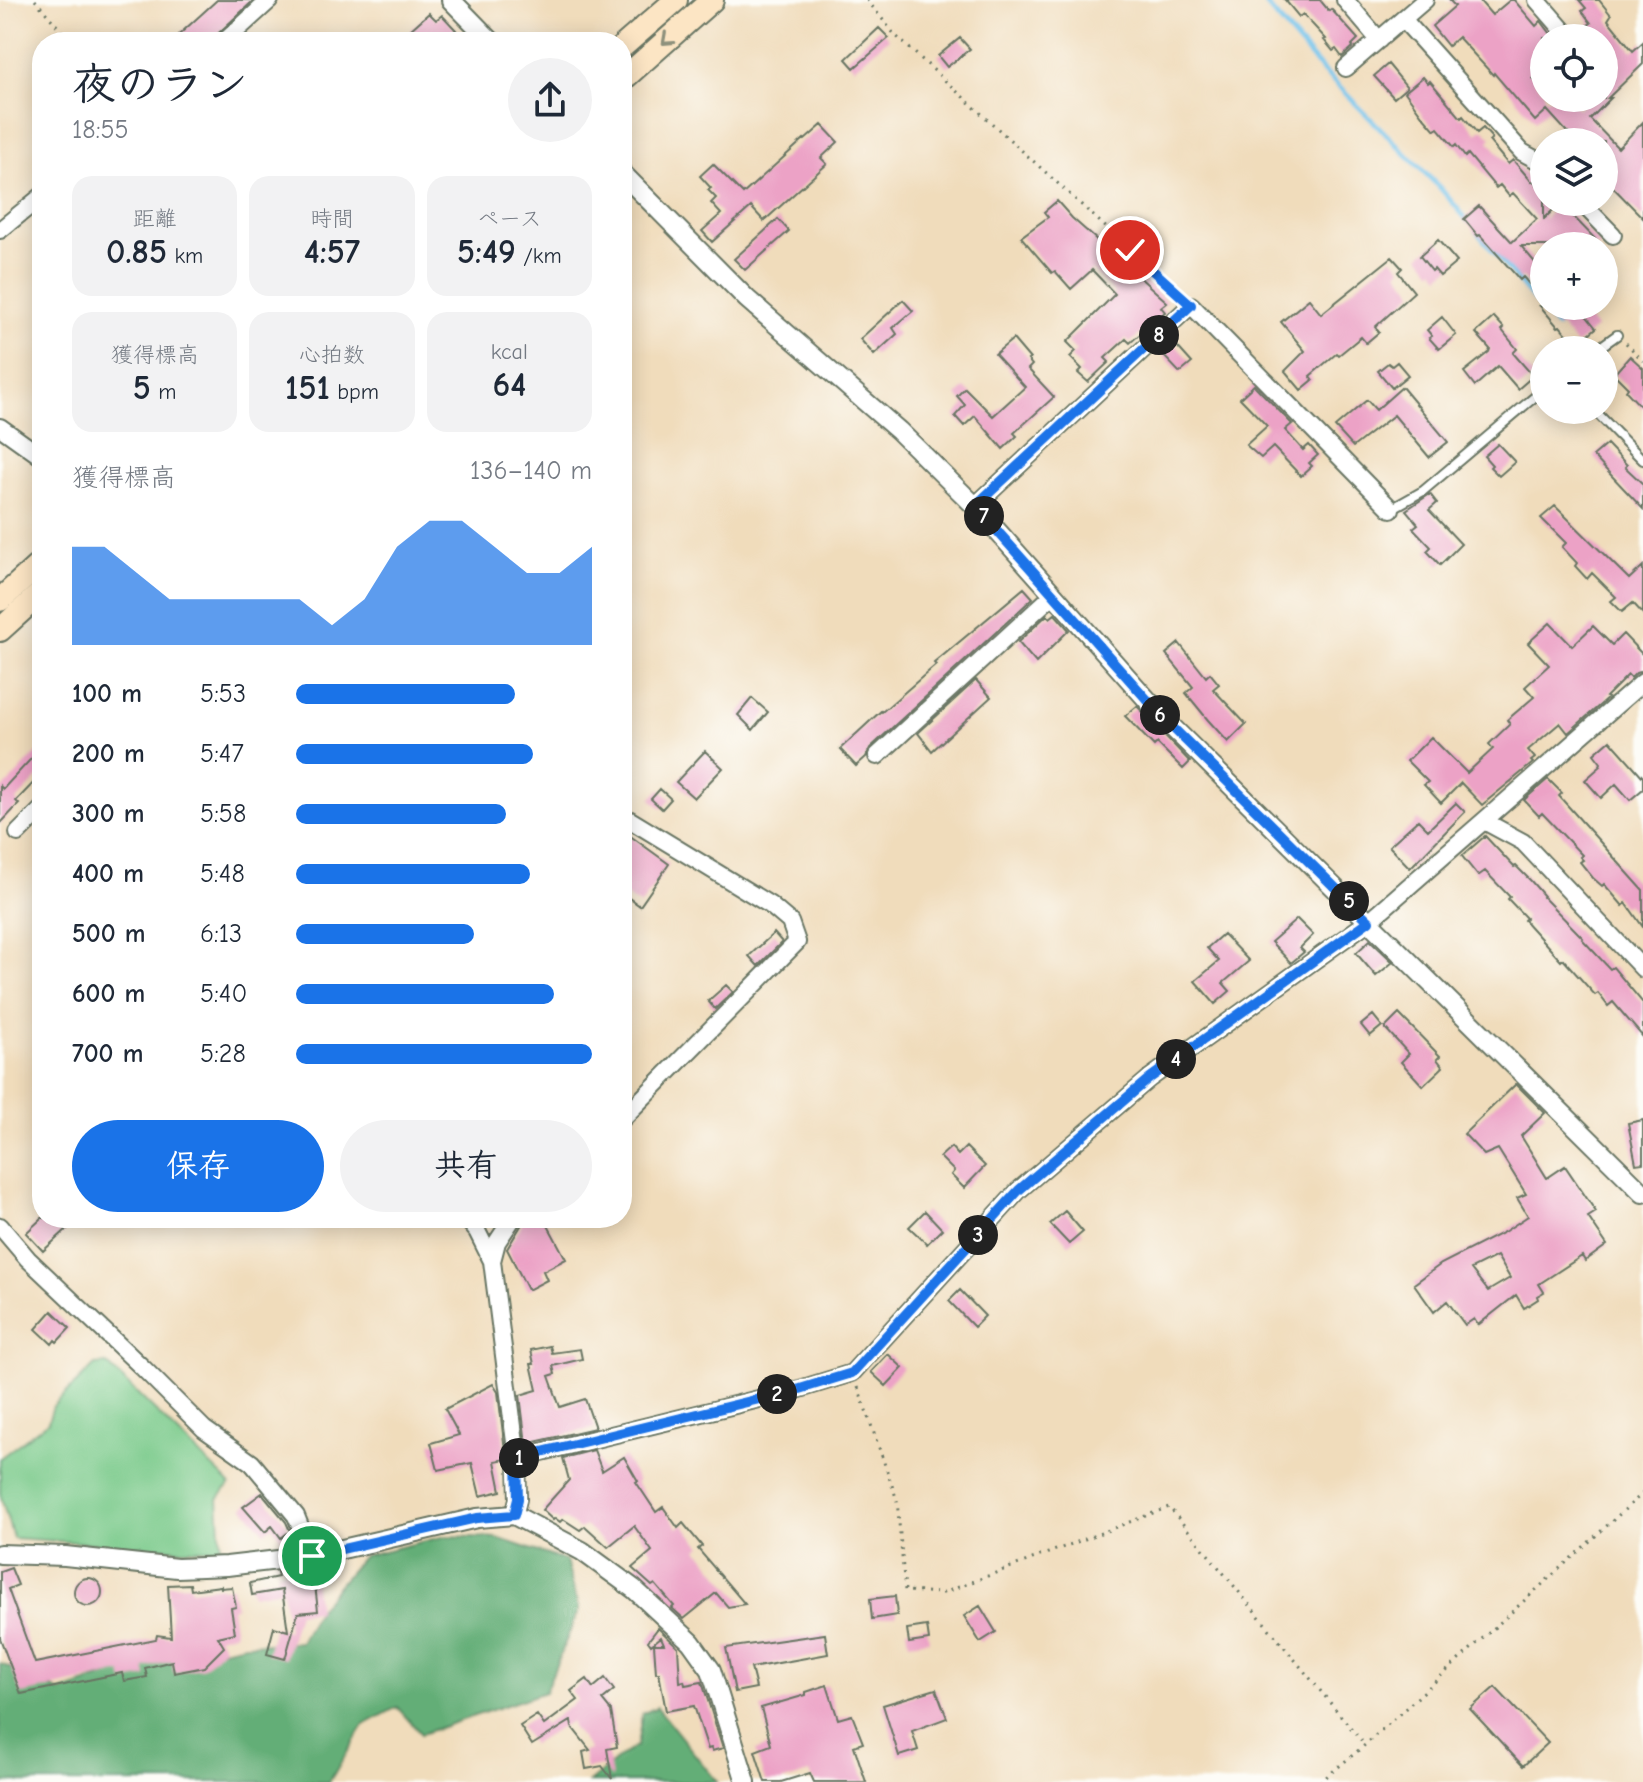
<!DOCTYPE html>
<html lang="ja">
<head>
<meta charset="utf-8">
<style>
	:root { --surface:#fff; --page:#f2f2f3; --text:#1f2937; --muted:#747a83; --accent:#1a73e8 }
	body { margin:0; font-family:"Comic Neue","Klee One",sans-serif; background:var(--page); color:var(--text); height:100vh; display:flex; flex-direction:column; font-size:30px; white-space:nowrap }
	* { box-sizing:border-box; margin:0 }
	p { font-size:26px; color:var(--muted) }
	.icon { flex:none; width:44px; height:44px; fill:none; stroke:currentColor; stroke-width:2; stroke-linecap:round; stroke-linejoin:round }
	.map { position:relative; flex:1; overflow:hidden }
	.drawer { position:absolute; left:32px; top:32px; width:600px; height:1196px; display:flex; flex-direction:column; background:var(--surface); border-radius:32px; box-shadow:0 4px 20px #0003 }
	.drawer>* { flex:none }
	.controls { position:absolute; left:1530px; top:24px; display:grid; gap:16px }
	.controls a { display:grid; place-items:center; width:88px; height:88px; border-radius:50%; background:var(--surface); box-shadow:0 4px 20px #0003; font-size:40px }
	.pin { position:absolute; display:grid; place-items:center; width:68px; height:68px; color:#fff; margin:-34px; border:4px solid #fff; border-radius:50%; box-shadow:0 2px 8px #0007 }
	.km { position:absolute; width:40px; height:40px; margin:-20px; border-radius:50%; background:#222; color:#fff; font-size:22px; line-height:40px; text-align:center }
	.round { display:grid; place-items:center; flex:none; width:84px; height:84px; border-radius:42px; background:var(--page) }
	.headline { display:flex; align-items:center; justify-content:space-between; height:136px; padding:0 40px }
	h1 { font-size:44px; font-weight:700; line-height:60px }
	.stats { display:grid; grid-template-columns:repeat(3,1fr); gap:12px; height:136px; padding:8px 40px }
	.stats div { display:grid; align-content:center; border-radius:20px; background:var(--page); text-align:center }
	.stats b { font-size:34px; font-weight:700 }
	.stats small { font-size:22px; font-weight:400 }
	.stats p { font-size:22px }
	.chart { height:224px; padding:16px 40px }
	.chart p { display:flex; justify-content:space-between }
	.chart svg { width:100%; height:144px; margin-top:8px; fill:var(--accent); opacity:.7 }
	.action { display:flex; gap:16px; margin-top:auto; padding:16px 40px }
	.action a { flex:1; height:92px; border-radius:48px; background:var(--accent); color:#fff; font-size:32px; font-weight:700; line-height:92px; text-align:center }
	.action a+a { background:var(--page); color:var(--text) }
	ul { padding:0 40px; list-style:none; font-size:26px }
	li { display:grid; grid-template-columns:128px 96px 1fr; align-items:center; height:60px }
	li i { height:20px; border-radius:10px; background:var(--accent) }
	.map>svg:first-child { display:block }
</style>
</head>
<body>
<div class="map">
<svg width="1643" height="1782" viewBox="0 0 1643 1782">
	<rect width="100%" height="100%" fill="#fdfcf7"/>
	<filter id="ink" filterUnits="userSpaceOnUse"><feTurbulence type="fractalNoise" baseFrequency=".0125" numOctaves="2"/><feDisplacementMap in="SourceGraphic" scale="16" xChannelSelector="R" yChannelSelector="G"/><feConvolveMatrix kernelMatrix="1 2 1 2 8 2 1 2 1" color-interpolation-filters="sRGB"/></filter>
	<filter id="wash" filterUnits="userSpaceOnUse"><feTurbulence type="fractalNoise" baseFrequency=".006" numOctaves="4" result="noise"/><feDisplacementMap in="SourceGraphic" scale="32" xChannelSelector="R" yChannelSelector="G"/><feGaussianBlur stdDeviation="1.8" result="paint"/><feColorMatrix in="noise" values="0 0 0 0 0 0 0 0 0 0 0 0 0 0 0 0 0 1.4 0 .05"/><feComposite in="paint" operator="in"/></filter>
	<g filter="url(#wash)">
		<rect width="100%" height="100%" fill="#f0dcbb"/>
		<path fill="#7aca8b" stroke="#4c8460" stroke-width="2" d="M107 1364 230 1484 218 1499 221 1549H177L13 1538 0 1494V1458L48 1422 53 1406 95 1365Z"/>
		<path fill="#63ae77" stroke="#417656" stroke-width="2" d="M446 1536 497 1538 566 1561 579 1609 545 1692 421 1734 397 1707 364 1725 329 1782H0V1663L60 1692 127 1669 245 1644 300 1642 318 1609 363 1556Z
			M657 1707 717 1782H589L622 1755 637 1746 642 1714Z"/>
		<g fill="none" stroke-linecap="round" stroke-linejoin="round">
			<path stroke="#6ec1ea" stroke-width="5" d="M1262 0 1324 72 1441 189 1468 221
				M1477 232 1556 326"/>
		</g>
		<g id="blocks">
			<path fill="#eca2c6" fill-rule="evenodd" d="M217 0H254L209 42H171Z
				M1285 0H1320L1329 11 1331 9 1358 39 1352 45 1353 47 1342 57 1336 49 1333 51 1324 40 1326 39 1303 14 1299 17Z
				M1449 0H1479L1492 15 1510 0H1514L1536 26 1541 21 1554 38H1544V68L1533 78 1544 91V98H1568L1578 109 1589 98H1604V73L1613 61 1604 50V38H1599L1588 25 1591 23 1582 11 1586 8 1579 0H1599L1611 15 1608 20 1633 51 1643 42V64L1608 98H1611L1590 119 1618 148 1643 122V218L1604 178V142H1576L1547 110 1535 121 1494 73 1493 75 1458 37 1448 46 1432 26 1455 6Z
				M429 13 436 20 442 15 456 30 443 42H421L410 30Z
				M879 28 889 38 854 68 846 59Z
				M960 38 970 49 947 67 938 56Z
				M1388 64 1407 87 1394 98 1374 76Z
				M1423 77 1428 83 1430 81 1461 118 1463 116 1477 133 1483 128 1492 138 1489 141 1508 164 1513 160 1532 182 1534 181 1544 192V219L1558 205 1567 215 1570 213 1602 246H1521L1544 273V301L1523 277 1520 280 1480 235 1478 236 1464 219 1479 206 1512 242 1537 219 1513 193 1509 196 1500 185 1496 188 1468 154 1465 157 1456 145 1454 147 1438 128 1435 130 1422 115 1405 92Z
				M822 125 838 142 821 158 827 164 764 221 751 207 712 242 702 231 721 214 711 203 716 198 708 190 711 188 700 176 713 164 743 194 804 139 805 140Z
				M1057 201 1072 218 1098 241 1133 278 1137 275 1167 302 1161 307 1165 312 1130 343 1126 339 1105 358 1109 362 1088 382 1078 373 1082 369 1070 357 1076 351 1067 342 1115 294 1092 270 1071 289 1055 271 1052 273 1021 237 1048 217 1044 212Z
				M778 219 789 231 745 270 734 259Z
				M1438 240 1457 262 1440 276 1434 269 1432 271 1420 256Z
				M1392 257 1402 268 1398 272 1414 292 1375 327 1379 332 1366 343 1361 337 1339 355 1337 353 1310 376 1313 380 1301 390 1285 371 1305 351 1281 322 1309 299 1321 314Z
				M903 300 913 311 893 328 897 334 874 355 860 339Z
				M1540 306H1573L1581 315 1584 313 1596 328 1576 345 1560 326 1558 327Z
				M1442 317 1456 335 1439 349 1429 338 1432 336 1427 330Z
				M1494 317 1504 328 1502 330 1517 349 1513 353 1533 376 1518 389 1498 366 1475 386 1464 372 1489 352 1490 349 1476 333Z
				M1013 339 1030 359 1028 360 1032 365 1028 369 1054 397 1014 433 1017 436 1003 449 975 416 964 426 955 416 965 405 957 396 965 388 993 416 1025 387 995 354Z
				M1175 344 1192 363 1180 373 1163 355Z
				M1630 356 1643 368V409L1626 391 1628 388 1614 374Z
				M1397 362 1408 375 1392 388 1378 371 1388 363 1392 366Z
				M1254 385 1292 424 1285 430 1303 450 1309 445 1318 455 1309 463 1312 466 1301 476 1273 447 1261 458 1246 445 1267 426 1240 398Z
				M1402 387 1448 442 1429 457 1394 415 1353 447 1335 427 1367 400 1376 410Z
				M1498 444 1515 462 1499 476 1490 467 1492 465 1484 456Z
				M1607 444 1627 465 1625 467 1643 484V509L1593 456Z
				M1430 494 1437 503 1429 510 1461 544 1440 565 1427 551 1431 547 1413 528 1418 524 1406 510Z
				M1555 506 1629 579 1643 566V614L1633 603 1622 612 1611 601 1616 597 1592 573 1587 579 1575 566 1577 563 1562 547 1566 543 1541 518Z
				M1024 588 1033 598 870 748 866 757 856 766 840 749 881 711 882 712 936 665 934 663Z
				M1055 614 1069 630 1036 663 1018 642 1047 615 1050 618Z
				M1550 623 1572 646 1593 626 1612 645 1623 634 1643 655V671L1636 673 1631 678 1628 675 1606 697 1608 698 1568 733 1560 723 1528 750 1535 758 1531 761 1533 763 1482 805 1461 783 1441 803 1424 785 1428 782 1407 761 1431 737 1467 773 1493 749 1489 744 1510 724 1507 720 1534 697 1525 687 1549 665 1528 643Z
				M1179 643 1206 677 1210 673 1219 684 1213 689 1246 724 1228 742 1208 720 1186 693 1193 687 1166 654Z
				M976 680 991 697 932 751 918 733Z
				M752 698 768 712 753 730 738 715Z
				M1137 706 1190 762 1183 769 1157 743 1154 746 1125 716Z
				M1610 740 1643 777V789L1630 800 1616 784 1601 798 1585 780 1601 766 1600 765 1601 763 1594 754Z
				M42 747V774L16 801 19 804 0 824V786L3 789Z
				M705 751 723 768 694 798 676 782Z
				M1548 779 1562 793 1559 796 1643 890V927L1626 903 1623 906 1604 884 1602 886 1593 878 1580 862 1583 860 1580 857 1582 855 1542 813 1539 816 1524 800Z
				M660 789 671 799 662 809 651 799Z
				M1456 803 1465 812 1410 868 1389 846 1418 820 1428 830Z
				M622 830 669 864 640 906 622 893Z
				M1485 836 1514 867 1516 866 1531 881 1544 896 1543 897 1583 938 1582 939 1610 969 1613 967 1643 1003V1037L1613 1002 1608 1006 1598 993 1595 995 1563 959 1561 961 1524 920 1526 918 1508 899 1510 897 1485 871 1478 876 1462 856Z
				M1297 919 1313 935 1300 948 1304 952 1291 963 1271 942Z
				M774 933 782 942 758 966 749 956Z
				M1223 934 1249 961 1223 983 1230 991 1215 1004 1195 981 1219 961 1207 948Z
				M1370 940 1393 962 1376 976 1356 953Z
				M726 985 733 992 715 1009 708 1001Z
				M1399 1014 1440 1056 1437 1059 1443 1067 1423 1086 1401 1062 1409 1054 1385 1028Z
				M1373 1015 1382 1026 1370 1036 1361 1025Z
				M1516 1084 1545 1113 1521 1136 1547 1178 1565 1166 1596 1212 1588 1217 1607 1245 1585 1261 1582 1256 1539 1284 1544 1292 1537 1296 1538 1299 1524 1308 1516 1295 1478 1325 1474 1319 1465 1325 1447 1301 1434 1312 1414 1284 1441 1264 1504 1232 1528 1216 1517 1198 1526 1194 1498 1149 1484 1155 1464 1134ZM1497 1256 1510 1278 1488 1291 1471 1269Z
				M1643 1120V1163L1636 1164 1628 1123Z
				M951 1147 958 1155 966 1147 985 1166 964 1188 951 1175 954 1171 940 1157Z
				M925 1211 942 1229 927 1244 909 1227Z
				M1065 1211 1083 1232 1069 1244 1050 1224Z
				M42 1218H79L43 1251 26 1233Z
				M524 1218H544L566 1259 543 1271 547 1280 528 1290 507 1249 522 1224Z
				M960 1290 985 1316 974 1327 949 1301Z
				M52 1311 70 1328 57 1342 55 1340 52 1344 36 1329Z
				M550 1346 552 1353 580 1349 582 1359 553 1366 555 1374 549 1376 560 1407 585 1399 595 1428 526 1444 520 1395 537 1390 531 1364H534L531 1350Z
				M888 1354 903 1368 886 1386 871 1372Z
				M493 1384 498 1392 506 1459 495 1461 501 1491 480 1496 472 1463 438 1470 431 1443 459 1435 445 1409Z
				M594 1450 602 1471 624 1457 638 1481 636 1482 656 1512 663 1507 678 1528 683 1523 702 1546 698 1549 745 1604 728 1607 716 1593 684 1619 672 1608 674 1606 655 1584 652 1586 632 1568 652 1551 634 1526 608 1547 585 1526 580 1530 563 1519 560 1522 555 1518 553 1520 542 1510 569 1480 563 1458Z
				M262 1493 286 1522 290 1531 281 1538 272 1526 265 1532 243 1507Z
				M320 1566 322 1575 314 1576 318 1611 298 1613 285 1659 267 1654 274 1627 288 1631 282 1590 252 1595 250 1583 278 1577 277 1572Z
				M11 1568 18 1585 8 1589 35 1663 156 1639 157 1635 171 1637 168 1585 190 1584 191 1590 221 1586V1588L232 1587 236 1607 231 1608 235 1633 218 1637 224 1647 204 1667 174 1673 172 1661 145 1668 147 1677 124 1681 122 1673 21 1694 0 1638V1572Z
				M74 1592a14 14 0 1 1 28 0a14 14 0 1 1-28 0Z
				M895 1596 897 1615 872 1619 870 1599Z
				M980 1606 996 1632 980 1642 964 1616Z
				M927 1626 929 1640 909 1643 907 1629Z
				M658 1628 678 1647 680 1682 684 1681 685 1685 702 1682 723 1748 712 1751 711 1748 708 1749 694 1706 666 1711 659 1673H656L654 1644H664L661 1637 651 1645 648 1641Z
				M825 1634 828 1654 751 1668 756 1688 735 1692 726 1648Z
				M605 1678 614 1690 602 1700 611 1711 617 1747 607 1749 612 1779 602 1766 586 1769 583 1752 590 1750 572 1727 571 1721 532 1745 520 1726 537 1715 544 1725 578 1700 571 1691 587 1679 593 1688Z
				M827 1685 838 1719 852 1715 863 1743 854 1746 866 1782H814L810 1773 781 1782H765L755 1751 771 1745 761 1708 806 1695V1692Z
				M1495 1687 1548 1743 1523 1766 1470 1709Z
				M936 1689 947 1718 912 1731 918 1750 899 1756 883 1705Z"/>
		</g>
	</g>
	<g filter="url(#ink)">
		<use href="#blocks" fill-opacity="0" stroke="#687563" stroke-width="2"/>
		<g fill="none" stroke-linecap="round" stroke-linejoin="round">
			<defs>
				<path id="service" d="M1596 350 1617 335
					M1594 410 1643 460
					M1391 509 1423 491 1544 389"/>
				<path id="minor" d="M1345 0 1379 40
					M1537 0 1570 38
					M1403 19 1522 152 1544 164
					M224 42 270 0
					M1346 68 1425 0
					M1581 202 1613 235
					M0 230 42 196
					M0 427 42 457
					M975 506 1191 305 1391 509
					M877 756 1054 594
					M622 815 770 905 790 922 797 942 622 1119
					M1484 821 1523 842 1643 969
					M18 833 42 809
					M466 1218 477 1231 492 1261 517 1458 518 1499 514 1515
					M0 1226 28 1259 144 1369 204 1429 252 1463 296 1516 312 1556
					M492 1261 497 1242 513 1218
					M517 1458 800 1389 852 1373 1019 1190 1150 1078 1369 921 1643 682"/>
				<path id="tertiary" d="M451 0 492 42
					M622 173 747 299 899 431 975 506 1167 722 1643 1193
					M0 1554 65 1556 177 1568 227 1566 312 1556 477 1518 514 1515 582 1551 634 1589 691 1642 711 1670 746 1782"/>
				<path id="secondary" d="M622 47 676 0
					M622 80 712 0
					M0 600 42 562
					M0 630 42 592"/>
			</defs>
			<use href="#service" stroke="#687563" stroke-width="12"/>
			<use href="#minor" stroke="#687563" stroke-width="20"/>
			<use href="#tertiary" stroke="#687563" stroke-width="22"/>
			<use href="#secondary" stroke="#687563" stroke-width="26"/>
			<path stroke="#687563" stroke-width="3" stroke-dasharray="2 6" stroke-linecap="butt" d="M35 0 71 42
				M867 0 895 35 1178 293
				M1626 343 1643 361
				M858 1387 897 1500 905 1591 943 1593 1169 1507 1365 1745
				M1320 1782 1365 1745 1643 1493"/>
			<use href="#service" stroke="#fff" stroke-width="8"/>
			<use href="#minor" stroke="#fff" stroke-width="16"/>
			<use href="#tertiary" stroke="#fff" stroke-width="18"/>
			<use href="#secondary" stroke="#fce5c4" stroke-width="22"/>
		</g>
		<defs><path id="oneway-chevron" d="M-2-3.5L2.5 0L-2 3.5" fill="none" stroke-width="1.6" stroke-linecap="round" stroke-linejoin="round" transform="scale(2)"/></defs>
		<use stroke="#8e917c" href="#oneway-chevron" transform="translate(667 40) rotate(138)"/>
	</g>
	<g fill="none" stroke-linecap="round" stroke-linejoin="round" filter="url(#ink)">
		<defs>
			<path id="route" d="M312 1556 477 1518 514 1515 518 1499 517 1458 800 1389 852 1373 1019 1190 1150 1078 1369 921 1167 722 975 506 1191 305 1130 250"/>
		</defs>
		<use href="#route" stroke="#fff" stroke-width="16"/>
		<use href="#route" stroke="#1a73e8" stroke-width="10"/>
	</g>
</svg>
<div class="controls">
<a><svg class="icon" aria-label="locate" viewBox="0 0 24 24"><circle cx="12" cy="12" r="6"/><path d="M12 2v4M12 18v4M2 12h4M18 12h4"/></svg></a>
<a><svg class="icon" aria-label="layers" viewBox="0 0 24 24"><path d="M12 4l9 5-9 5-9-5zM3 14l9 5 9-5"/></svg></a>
<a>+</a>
<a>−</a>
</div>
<div class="pin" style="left:312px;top:1556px;background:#1e9e55"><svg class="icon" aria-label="arrive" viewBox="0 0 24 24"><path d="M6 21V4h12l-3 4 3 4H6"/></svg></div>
<div class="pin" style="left:1130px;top:250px;background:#d93025"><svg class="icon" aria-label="check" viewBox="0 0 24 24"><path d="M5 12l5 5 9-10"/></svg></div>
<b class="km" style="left:519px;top:1458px">1</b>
<b class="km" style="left:777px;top:1394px">2</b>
<b class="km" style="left:978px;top:1235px">3</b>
<b class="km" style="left:1176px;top:1059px">4</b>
<b class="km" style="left:1349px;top:901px">5</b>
<b class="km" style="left:1160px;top:715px">6</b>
<b class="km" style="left:984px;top:516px">7</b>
<b class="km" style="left:1159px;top:335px">8</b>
<section class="drawer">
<div class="headline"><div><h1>夜のラン</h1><p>18:55</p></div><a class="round"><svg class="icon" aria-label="share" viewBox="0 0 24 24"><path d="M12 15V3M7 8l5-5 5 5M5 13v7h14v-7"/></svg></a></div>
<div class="stats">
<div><p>距離</p><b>0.85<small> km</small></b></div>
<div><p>時間</p><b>4:57</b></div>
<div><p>ペース</p><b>5:49<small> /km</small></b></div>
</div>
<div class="stats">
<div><p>獲得標高</p><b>5<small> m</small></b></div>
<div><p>心拍数</p><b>151<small> bpm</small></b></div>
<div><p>kcal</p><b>64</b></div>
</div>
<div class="chart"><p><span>獲得標高</span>136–140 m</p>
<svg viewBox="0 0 160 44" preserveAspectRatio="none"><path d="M0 44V14L10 14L20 22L30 30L40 30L50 30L60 30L70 30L80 38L90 30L100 14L110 6L120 6L130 14L140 22L150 22L160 14V44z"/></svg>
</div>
<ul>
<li><b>100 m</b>5:53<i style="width:74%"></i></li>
<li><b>200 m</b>5:47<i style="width:80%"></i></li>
<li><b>300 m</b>5:58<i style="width:71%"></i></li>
<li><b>400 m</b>5:48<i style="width:79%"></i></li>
<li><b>500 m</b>6:13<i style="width:60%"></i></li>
<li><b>600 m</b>5:40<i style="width:87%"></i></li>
<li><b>700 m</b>5:28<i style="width:100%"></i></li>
</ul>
<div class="action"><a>保存</a><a>共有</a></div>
</section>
</div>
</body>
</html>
